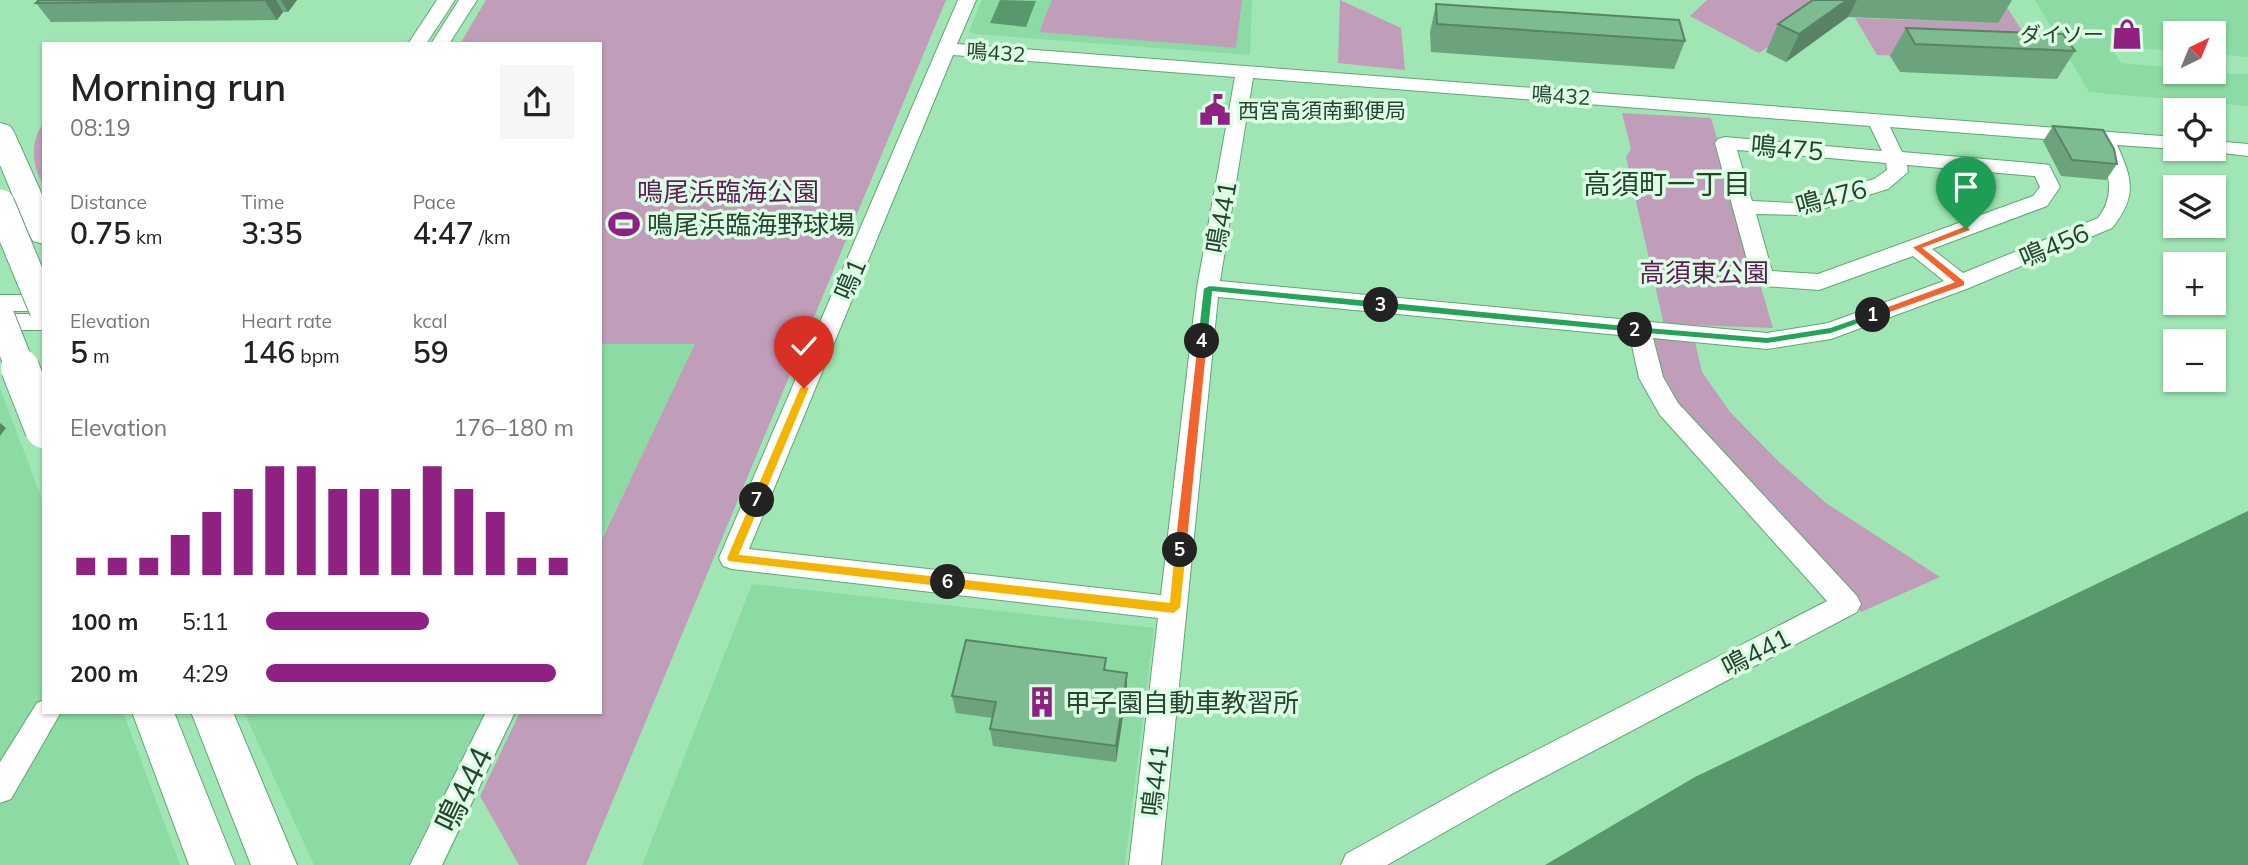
<!DOCTYPE html>
<html lang="en">
<head>
<meta charset="utf-8">
<style>
	:root { --surface:#fff; --page:#f6f6f6; --text:#222; --muted:#767676; --accent:#8f2183 }
	body { margin:0; font-family:Mulish,"Noto Sans JP",sans-serif; background:var(--page); color:var(--text); height:100vh; display:flex; flex-direction:column; font-size:26px; white-space:nowrap }
	* { box-sizing:border-box; margin:0 }
	p { font-size:23px; color:var(--muted) }
	.icon { flex:none; width:38px; height:38px; fill:none; stroke:currentColor; stroke-width:2; stroke-linecap:round; stroke-linejoin:round }
	.map { position:relative; flex:1; overflow:hidden }
	.details { position:absolute; left:42px; top:42px; width:560px; height:672px; display:flex; flex-direction:column; background:var(--surface); border-radius:0px; box-shadow:0 2px 5px #0004 }
	.details>* { flex:none }
	.needle { width:46px; rotate:43deg }
	.fabs { position:absolute; left:2163px; top:21px; display:grid; gap:14px }
	.fabs a { display:grid; place-items:center; width:63px; height:63px; border-radius:0px; background:var(--surface); box-shadow:0 2px 5px #0004; font-size:35px }
	.pin { position:absolute; display:grid; place-items:center; width:60px; height:60px; color:#fff; margin:-72px -30px; border-radius:50% 50% 50% 0; rotate:-45deg; box-shadow:0 0 7px #0007 }
	.pin .icon { rotate:45deg }
	.km { position:absolute; width:35px; height:35px; margin:-18px; border-radius:50%; background:#222; color:#fff; font-size:19px; line-height:35px; text-align:center }
	.round { display:grid; place-items:center; flex:none; width:74px; height:74px; border-radius:0px; background:var(--page) }
	.summary { display:flex; align-items:center; justify-content:space-between; height:119px; padding:0 28px }
	h1 { font-size:38px; font-weight:600; line-height:52px }
	.figures { display:grid; grid-template-columns:repeat(3,1fr); gap:10px; height:119px; padding:7px 28px }
	.figures div { display:grid; align-content:center }
	.figures b { font-size:30px; font-weight:600 }
	.figures small { font-size:19px; font-weight:400 }
	.figures p { font-size:19px }
	.chart { height:196px; padding:14px 28px }
	.chart p { display:flex; justify-content:space-between }
	.chart svg { width:100%; height:126px; margin-top:7px; stroke:var(--accent); stroke-width:6 }
	ul { padding:0 28px; list-style:none; font-size:23px }
	li { display:grid; grid-template-columns:112px 84px 1fr; align-items:center; height:52px }
	li i { height:18px; border-radius:9px; background:var(--accent) }
	.map>svg:first-child { display:block }
</style>
</head>
<body>
<div class="map">
<svg width="2248" height="865" viewBox="0 0 2248 865">
	<rect width="100%" height="100%" fill="#9fe6b4"/>
	<path fill="#8cdba4" d="M982 0H1252L1250 55 974 34 969 31Z
		M2035 0H2248V57L2214 54V33H2175V51L2110 46 2121 63 2175 68V72L2248 74V106L2089 92Z
		M600 344H696L600 541Z
		M0 388 44 504V712H123L180 865H0Z
		M752 584 1154 628 1125 865H642Z
		M244 712H517L444 865H314Z"/>
	<path fill="#c09db9" d="M486 0H946L586 865H519L480 796 520 712H600V543L695 344H600V44H460Z
		M1052 0H1242L1236 48 1039 32Z
		M1340 0 1401 28 1405 70 1338 63Z
		M1707 0H2002L2043 62 1877 55 1855 18 1998 23 1989 8 1829 7 1759 53 1690 16Z
		M1622 113 1711 118 1773 328 1691 325 1702 372 1730 412 1779 462 1826 503 1940 577 1861 612 1671 405 1646 324 1664 325 1626 157 1631 149Z
		M44 122V186C31 166 30 141 44 122Z"/>
	<path fill="#59976d" d="M1000 0 1036 1 1026 27 990 23Z
		M2248 511V865H1545L1695 777Z"/>
	<g fill="none" stroke-linecap="round" stroke-linejoin="round">
		<defs>
			<path id="minor" d="M437 0H455L426 44H408Z
				M459 0H477L449 44H431Z
				M958 0H976L957 44 2175 137 2176 149 2117 145C2133 180 2137 196 2112 228L1969 288 1831 339 1767 349 1653 338 1663 377 1678 403 1857 596 1861 604 1857 612 1510 795 1387 865H1341L1346 854 1488 775 1827 601 1660 415 1639 378 1630 336 1218 297 1161 865H1129L1158 618 732 569 723 566 719 558ZM953 55 1235 77 1197 288 1161 595 749 549ZM1253 78 1870 126 1882 151 1725 137 1718 139 1715 143 1752 278 1755 283 1763 286 1819 290 1913 256 1944 281 1828 323 1767 333 1220 281ZM1890 127 2097 143C2108 170 2117 193 2098 218L1963 273 1932 249 2047 206 2060 187 2049 165 2042 164 1902 152ZM1737 150 1886 163 1887 170 1874 179 1794 203 1752 201ZM1907 165 2035 176 2040 187 2033 196 1818 274 1772 271 1756 214 1802 215 1888 189 1908 172Z
				M2214 141 2248 144V156L2207 151 2205 149H2214Z
				M0 295H44V311H0Z
				M0 314H44V330H0Z
				M44 700V712H61L11 799 0 803V762L37 703Z
				M486 712H515L442 865H410Z"/>
			<path id="highway" d="M0 123 10 126 14 132 44 199V244L33 241 29 234 0 165Z
				M132 712H174L235 865H189Z
				M191 712H233L297 865H251Z"/>
		</defs>
		<use href="#minor" stroke="#60a676" stroke-width="2"/>
		<use href="#highway" stroke="#60a676" stroke-width="2"/>
		<use href="#minor" fill="#fff" fill-rule="evenodd"/>
		<use href="#highway" fill="#fff" fill-rule="evenodd"/>
		<defs>
			<path id="highway-bridge-far1" d="M0 204 44 310
				M0 317 21 370"/>
			<path id="highway-bridge" d="M20 368 44 429"/>
		</defs>
		<use href="#highway-bridge-far1" stroke="#60a676" stroke-width="31" stroke-linecap="butt"/>
		<use href="#highway-bridge" stroke="#60a676" stroke-width="40" stroke-linecap="butt"/>
		<use href="#highway-bridge-far1" stroke="#fff" stroke-width="29"/>
		<use href="#highway-bridge" stroke="#fff" stroke-width="38"/>
	</g>
	<path fill="#6ca27c" d="M39 0H297L288 12H283L277 20 51 22 36 3Z
		M1813 0H2012L1998 23 1848 17 1786 62 1766 52 1778 24Z
		M1436 4 1685 41 1674 69 1431 52 1430 32Z
		M1906 28 2075 51 2057 79 1900 72 1890 56Z
		M2053 126 2117 164 2106 180 2061 176 2043 141Z
		M1106 670 1127 673V690L1116 762 993 746 990 729 993 718 956 713 952 696Z"/>
	<path fill="#588465" d="M266 0H276L283 12 277 20 265 1Z
		M281 0H297L288 12Z
		M1847 0H1857L1848 17 1786 62 1799 34Z
		M0 423 6 428 0 436Z
		M1127 673V690L1116 762V746Z"/>
	<path fill="#7dbc90" stroke="#588465" stroke-width="2" d="M39 0H266L36 3Z
		M1813 0H1847L1799 34 1778 24Z
		M1436 4 1679 20 1685 41 1437 24Z
		M1906 28 2063 34 2075 51 1915 44Z
		M2053 126 2103 130 2114 149 2117 164 2072 160Z
		M966 640 1106 658 1104 670 1127 673 1116 746 990 729 996 702 952 696Z"/>
	<path fill="#f0652b" stroke="#fff" stroke-width="2" d="M1966 225 1971 229 1970 231 1924 248 1965 281V286L1876 318H1869V313L1953 282 1911 247Z"/>
	<path fill="#22a559" stroke="#fff" stroke-width="2" d="M1873 312 1876 313V318L1831 334 1767 344 1635 333 1630 330 1635 326 1767 337 1830 327Z"/>
	<path fill="#22a559" stroke="#fff" stroke-width="2" d="M1381 301 1635 326 1640 330 1635 333 1381 309 1375 305Z"/>
	<path fill="#22a559" stroke="#fff" stroke-width="2" d="M1209 285 1381 301 1386 305 1381 309 1213 292 1208 341 1202 345 1197 341 1203 288Z"/>
	<path fill="#f0652b" stroke="#fff" stroke-width="2" d="M1202 337 1208 341 1187 550 1180 555 1174 550 1197 341Z"/>
	<path fill="#f5b400" stroke="#fff" stroke-width="2" d="M1180 545 1187 550 1181 608 1174 614 948 588 942 582 948 577 1169 602 1174 550Z"/>
	<path fill="#f5b400" stroke="#fff" stroke-width="2" d="M757 495 763 500 740 554 948 577 954 582 948 588 728 562 726 558 751 500Z"/>
	<path fill="#f5b400" stroke="#fff" stroke-width="2" d="M804 384 810 388 763 500 757 505 753 503 751 500 799 388Z"/>
	<defs>
		<symbol id="shop-bare" viewBox="-9 -9 18 18"><path d="M-5-2.5h2.3a2.7 3.5 0 0 1 5.4 0H5L5.5 6h-11ZM-1.5-2.5h3a1.5 2.3 0 0 0-3 0Z" fill="#8f2183" stroke="#dbfee4" stroke-width="2.5" paint-order="stroke"/></symbol>
		<symbol id="civic-bare" viewBox="-9 -9 18 18"><path d="M-.6-6.5H3V-4.5H.6V-3L4-1V1h2V6H-6V1h2V-1L-.6-3ZM-1.2 2.5V6h2.4V2.5Z" fill="#8f2183" stroke="#dbfee4" stroke-width="2.5" paint-order="stroke"/></symbol>
		<symbol id="stadium-bare" viewBox="-9 -9 18 18"><path d="M0-5a6.5 5 0 1 0 0 10a6.5 5 0 1 0 0-10ZM-3.5-1.8h7v3.6h-7Z" fill="#8f2183" stroke="#dbfee4" stroke-width="2.5" paint-order="stroke"/></symbol>
		<symbol id="building-bare" viewBox="-9 -9 18 18"><path d="M-4-6H4V6H1V3H-1V6H-4ZM-2.5-4.3h1.7v1.8h-1.7ZM.8-4.3h1.7v1.8H.8ZM-2.5-1h1.7V.8h-1.7ZM.8-1h1.7V.8H.8Z" fill="#8f2183" stroke="#dbfee4" stroke-width="2.5" paint-order="stroke"/></symbol>
	</defs>
	<g fill-rule="evenodd">
		<use href="#shop-bare" x="2105" y="12" width="44" height="44"/>
		<use href="#civic-bare" x="1193" y="88" width="44" height="44"/>
		<use href="#stadium-bare" x="602" y="202" width="44" height="44"/>
		<use href="#building-bare" x="1020" y="680" width="44" height="44"/>
	</g>
	<g text-anchor="middle" dominant-baseline="central" stroke-width="7" stroke-linejoin="round" paint-order="stroke">
		<g font-size="21" fill="#274430" stroke="#dbfee4" text-anchor="end">
			<text x="2104" y="34">ダイソー</text>
			<text x="1238" y="110" text-anchor="start">西宮高須南郵便局</text>
		</g>
		<g font-size="21" fill="#274430" stroke="#dbfee4">
			<text transform="translate(996 52) rotate(4)">鳴432</text>
			<text transform="translate(1561 95) rotate(4)">鳴432</text>
		</g>
		<g font-size="26" fill="#274430" stroke="#dbfee4">
			<text transform="translate(1787 148) rotate(5)">鳴475</text>
			<text transform="translate(1831 197) rotate(-15)">鳴476</text>
			<text transform="translate(1221 217) rotate(-80)">鳴441</text>
			<text transform="translate(2054 245) rotate(-23)">鳴456</text>
			<text transform="translate(850 279) rotate(-67)">鳴1</text>
			<text transform="translate(1756 652) rotate(-27)">鳴441</text>
			<text transform="translate(1155 780) rotate(-83)">鳴441</text>
		</g>
		<g font-size="26" fill="#5e1c56" stroke="#dbfee4">
			<text x="728" y="191">鳴尾浜臨海公園</text>
			<text x="1704" y="272">高須東公園</text>
		</g>
		<g font-size="26" fill="#274430" stroke="#dbfee4" text-anchor="start">
			<text x="647" y="224">鳴尾浜臨海野球場</text>
			<text x="1065" y="702">甲子園自動車教習所</text>
		</g>
		<g font-size="28" fill="#274430" stroke="#dbfee4">
			<text x="1667" y="183">高須町一丁目</text>
		</g>
		<g font-size="32" fill="#274430" stroke="#dbfee4">
			<text transform="translate(463 789) rotate(-64)">鳴444</text>
		</g>
	</g>
</svg>
<div class="fabs">
<a><svg class="needle" viewBox="-14 -14 28 28"><path d="M0-13l5 13h-10z" fill="#e53935"/><path d="M0 13l5-13h-10z" fill="#767676"/></svg></a>
<a><svg class="icon" aria-label="locate" viewBox="0 0 24 24"><circle cx="12" cy="12" r="6"/><path d="M12 2v4M12 18v4M2 12h4M18 12h4"/></svg></a>
<a><svg class="icon" aria-label="layers" viewBox="0 0 24 24"><path d="M12 4l9 5-9 5-9-5zM3 14l9 5 9-5"/></svg></a>
<a>+</a>
<a>−</a>
</div>
<div class="pin" style="left:1966px;top:229px;background:#1e9e55"><svg class="icon" aria-label="arrive" viewBox="0 0 24 24"><path d="M6 21V4h12l-3 4 3 4H6"/></svg></div>
<div class="pin" style="left:804px;top:388px;background:#d93025"><svg class="icon" aria-label="check" viewBox="0 0 24 24"><path d="M5 12l5 5 9-10"/></svg></div>
<b class="km" style="left:1873px;top:315px">1</b>
<b class="km" style="left:1635px;top:330px">2</b>
<b class="km" style="left:1381px;top:305px">3</b>
<b class="km" style="left:1202px;top:341px">4</b>
<b class="km" style="left:1180px;top:550px">5</b>
<b class="km" style="left:948px;top:582px">6</b>
<b class="km" style="left:757px;top:500px">7</b>
<section class="details">
<div class="summary"><div><h1>Morning run</h1><p>08:19</p></div><a class="round"><svg class="icon" aria-label="share" viewBox="0 0 24 24"><path d="M12 15V3M7 8l5-5 5 5M5 13v7h14v-7"/></svg></a></div>
<div class="figures">
<div><p>Distance</p><b>0.75<small> km</small></b></div>
<div><p>Time</p><b>3:35</b></div>
<div><p>Pace</p><b>4:47<small> /km</small></b></div>
</div>
<div class="figures">
<div><p>Elevation</p><b>5<small> m</small></b></div>
<div><p>Heart rate</p><b>146<small> bpm</small></b></div>
<div><p>kcal</p><b>59</b></div>
</div>
<div class="chart"><p><span>Elevation</span>176–180 m</p>
<svg viewBox="0 0 160 44" preserveAspectRatio="none"><path d="M5 44V38M15 44V38M25 44V38M35 44V30M45 44V22M55 44V14M65 44V6M75 44V6M85 44V14M95 44V14M105 44V14M115 44V6M125 44V14M135 44V22M145 44V38M155 44V38"/></svg>
</div>
<ul>
<li><b>100 m</b>5:11<i style="width:53%"></i></li>
<li><b>200 m</b>4:29<i style="width:94%"></i></li>
</ul>
</section>
</div>
</body>
</html>
